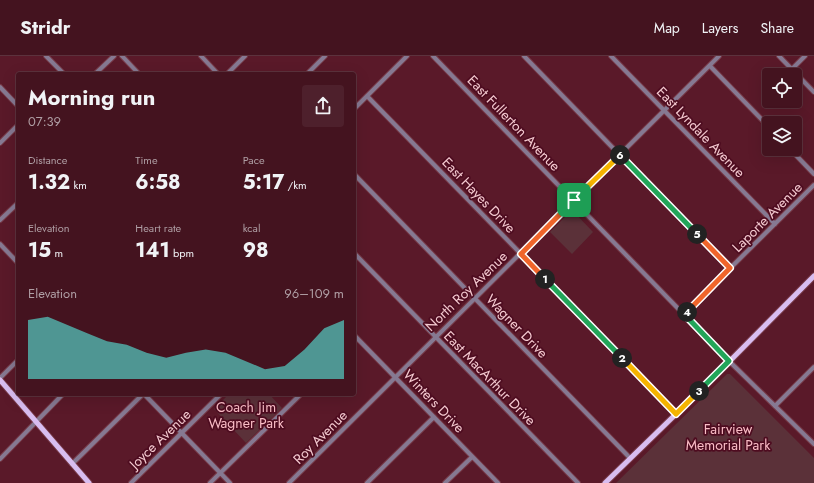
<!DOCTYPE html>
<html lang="en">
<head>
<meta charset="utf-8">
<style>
	:root { --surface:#44131f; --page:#4e202c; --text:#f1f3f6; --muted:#af9ea4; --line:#5c323d; --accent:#55cec5 }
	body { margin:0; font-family:Jost,sans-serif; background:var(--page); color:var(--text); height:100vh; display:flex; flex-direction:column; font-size:15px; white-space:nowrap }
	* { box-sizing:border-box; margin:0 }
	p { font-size:13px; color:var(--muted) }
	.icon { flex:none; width:22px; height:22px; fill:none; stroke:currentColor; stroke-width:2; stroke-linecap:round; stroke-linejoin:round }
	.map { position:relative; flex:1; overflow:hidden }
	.drawer { position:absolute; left:16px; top:16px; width:340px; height:324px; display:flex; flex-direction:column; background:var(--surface); border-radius:4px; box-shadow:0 4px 16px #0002,0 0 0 1px var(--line) }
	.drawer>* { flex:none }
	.controls { position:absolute; left:762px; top:12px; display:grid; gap:8px }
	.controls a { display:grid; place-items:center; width:40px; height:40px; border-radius:4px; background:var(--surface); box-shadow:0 4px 16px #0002,0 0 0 1px var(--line); font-size:20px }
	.pin { position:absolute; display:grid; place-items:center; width:34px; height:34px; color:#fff; margin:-17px; border-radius:8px; box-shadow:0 2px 6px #0006 }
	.km { position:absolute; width:20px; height:20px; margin:-10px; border-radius:50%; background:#222; color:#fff; font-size:11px; line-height:20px; text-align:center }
	.round { display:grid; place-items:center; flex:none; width:42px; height:42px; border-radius:4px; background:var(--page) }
	.head { display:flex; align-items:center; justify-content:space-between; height:68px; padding:0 12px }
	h1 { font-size:22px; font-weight:700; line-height:30px }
	.stats { display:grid; grid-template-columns:repeat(3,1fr); gap:6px; height:68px; padding:4px 12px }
	.stats div { display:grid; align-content:center }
	.stats b { font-size:20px; font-weight:700 }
	.stats small { font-size:11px; font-weight:400 }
	.stats p { font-size:11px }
	.chart { height:112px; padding:8px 12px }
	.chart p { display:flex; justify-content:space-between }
	.chart svg { width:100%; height:72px; margin-top:4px; fill:var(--accent); opacity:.7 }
	header { display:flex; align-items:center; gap:24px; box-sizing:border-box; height:56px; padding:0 20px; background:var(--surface); border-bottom:1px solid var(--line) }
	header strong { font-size:19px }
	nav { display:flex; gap:22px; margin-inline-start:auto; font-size:14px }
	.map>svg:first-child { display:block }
</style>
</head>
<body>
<header>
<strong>Stridr</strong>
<nav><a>Map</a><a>Layers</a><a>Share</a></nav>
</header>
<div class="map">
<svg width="814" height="427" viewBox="0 0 814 427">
	<rect width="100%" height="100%" fill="#5a1929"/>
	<path fill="#5b3139" d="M572 154 593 176 572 198 550 176Z
		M727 318H730L814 402V427H616Z
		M229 338H269L282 352 246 387 214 353Z"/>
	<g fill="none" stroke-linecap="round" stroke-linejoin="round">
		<defs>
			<path id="minor" d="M46 0 64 18
				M122 0 139 18
				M201 0 218 18
				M433 0 729 305 814 388
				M524 0 730 213
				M611 0 775 168
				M779 0 814 36
				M710 10 769 71
				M792 13 805 0
				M95 18 114 0
				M227 18 245 0
				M307 18 325 0
				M0 31 18 50
				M367 40 676 357
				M354 53 407 0
				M0 87 18 69
				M790 93 814 118
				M354 118 630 402
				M0 164 18 147
				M0 188 18 207
				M354 197 578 427
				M684 258 814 129
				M354 279 498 427
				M0 322 18 304
				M144 338 230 427
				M775 350 814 311
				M0 403 63 338
				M72 408 143 338
				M131 427 221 338
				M210 427 301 338
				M289 427 719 0
				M367 427 434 361
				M445 427 472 401"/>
			<path id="major" d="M0 324 89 427
				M605 427 713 322 814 220"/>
		</defs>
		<use href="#minor" stroke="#763947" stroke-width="6"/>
		<use href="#major" stroke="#763947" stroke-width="7"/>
		<use href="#minor" stroke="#867992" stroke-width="4"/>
		<use href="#major" stroke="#d8bdf0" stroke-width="5"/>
	</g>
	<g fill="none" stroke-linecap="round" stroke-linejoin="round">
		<defs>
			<path id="split-1" d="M545 223 521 198 574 144"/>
			<path id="split-2" d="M545 223 622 302"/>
			<path id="split-3" d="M622 302 676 358 699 335"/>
			<path id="split-4" d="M687 256 684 258 729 305 699 335"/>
			<path id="split-5" d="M687 256 730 212 697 178"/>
			<path id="split-6" d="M620 99 697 178"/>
			<path id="split-7" d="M574 144 620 99"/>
		</defs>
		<use href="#split-1" stroke="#fff" stroke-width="8"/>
		<use href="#split-2" stroke="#fff" stroke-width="8"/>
		<use href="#split-3" stroke="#fff" stroke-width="8"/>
		<use href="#split-4" stroke="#fff" stroke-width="8"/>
		<use href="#split-5" stroke="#fff" stroke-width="8"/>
		<use href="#split-6" stroke="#fff" stroke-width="8"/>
		<use href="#split-7" stroke="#fff" stroke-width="8"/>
		<use href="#split-1" stroke="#f0652b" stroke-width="5"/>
		<use href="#split-2" stroke="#22a559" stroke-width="5"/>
		<use href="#split-3" stroke="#f5b400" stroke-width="5"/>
		<use href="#split-4" stroke="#22a559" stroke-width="5"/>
		<use href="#split-5" stroke="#f0652b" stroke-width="5"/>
		<use href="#split-6" stroke="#22a559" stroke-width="5"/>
		<use href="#split-7" stroke="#f5b400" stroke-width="5"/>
	</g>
	<g text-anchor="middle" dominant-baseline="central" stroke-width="3.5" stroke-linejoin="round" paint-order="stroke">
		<g font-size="14" fill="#f5cbd1" stroke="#4e0c20">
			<text transform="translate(514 67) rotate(46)">East Fullerton Avenue</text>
			<text transform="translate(701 76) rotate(46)">East Lyndale Avenue</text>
			<text transform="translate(479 139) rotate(46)">East Hayes Drive</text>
			<text transform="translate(767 161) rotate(-45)">Laporte Avenue</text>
			<text transform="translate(466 235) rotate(-44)">North Roy Avenue</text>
			<text transform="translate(517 270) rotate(46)">Wagner Drive</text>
			<text transform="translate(490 322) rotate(46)">East MacArthur Drive</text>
			<text transform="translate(434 345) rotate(46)">Winters Drive</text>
			<text transform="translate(320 381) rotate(-45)">Roy Avenue</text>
			<text transform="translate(160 383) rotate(-44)">Joyce Avenue</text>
		</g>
		<g font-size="14" fill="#fabdc6" stroke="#4e0c20">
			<text x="246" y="351">Coach Jim<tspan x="246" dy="16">Wagner Park</tspan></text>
			<text x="728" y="373">Fairview<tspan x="728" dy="16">Memorial Park</tspan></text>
		</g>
	</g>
</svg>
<div class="controls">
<a><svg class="icon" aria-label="locate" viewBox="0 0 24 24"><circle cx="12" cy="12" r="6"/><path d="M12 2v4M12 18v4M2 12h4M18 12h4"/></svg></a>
<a><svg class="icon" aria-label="layers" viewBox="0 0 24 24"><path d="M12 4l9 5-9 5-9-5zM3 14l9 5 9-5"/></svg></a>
</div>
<div class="pin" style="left:574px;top:144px;background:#1e9e55"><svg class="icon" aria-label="arrive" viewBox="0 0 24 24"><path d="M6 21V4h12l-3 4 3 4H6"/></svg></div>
<b class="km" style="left:545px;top:223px">1</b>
<b class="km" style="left:622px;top:302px">2</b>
<b class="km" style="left:699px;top:335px">3</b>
<b class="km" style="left:687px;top:256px">4</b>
<b class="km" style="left:697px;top:178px">5</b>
<b class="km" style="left:620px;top:99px">6</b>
<section class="drawer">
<div class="head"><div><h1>Morning run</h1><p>07:39</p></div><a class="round"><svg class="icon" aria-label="share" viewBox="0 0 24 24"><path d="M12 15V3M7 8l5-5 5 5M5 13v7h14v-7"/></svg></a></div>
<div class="stats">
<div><p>Distance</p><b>1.32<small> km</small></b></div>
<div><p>Time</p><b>6:58</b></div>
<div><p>Pace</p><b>5:17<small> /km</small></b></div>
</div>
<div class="stats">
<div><p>Elevation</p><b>15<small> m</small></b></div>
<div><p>Heart rate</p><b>141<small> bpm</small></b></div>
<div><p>kcal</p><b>98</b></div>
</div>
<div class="chart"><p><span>Elevation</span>96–109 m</p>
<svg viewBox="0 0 160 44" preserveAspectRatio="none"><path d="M0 44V8L10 6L20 11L30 16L40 21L50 23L60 28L70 31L80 28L90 26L100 28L110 33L120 38L130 36L140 26L150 13L160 8V44z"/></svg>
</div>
</section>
</div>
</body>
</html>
